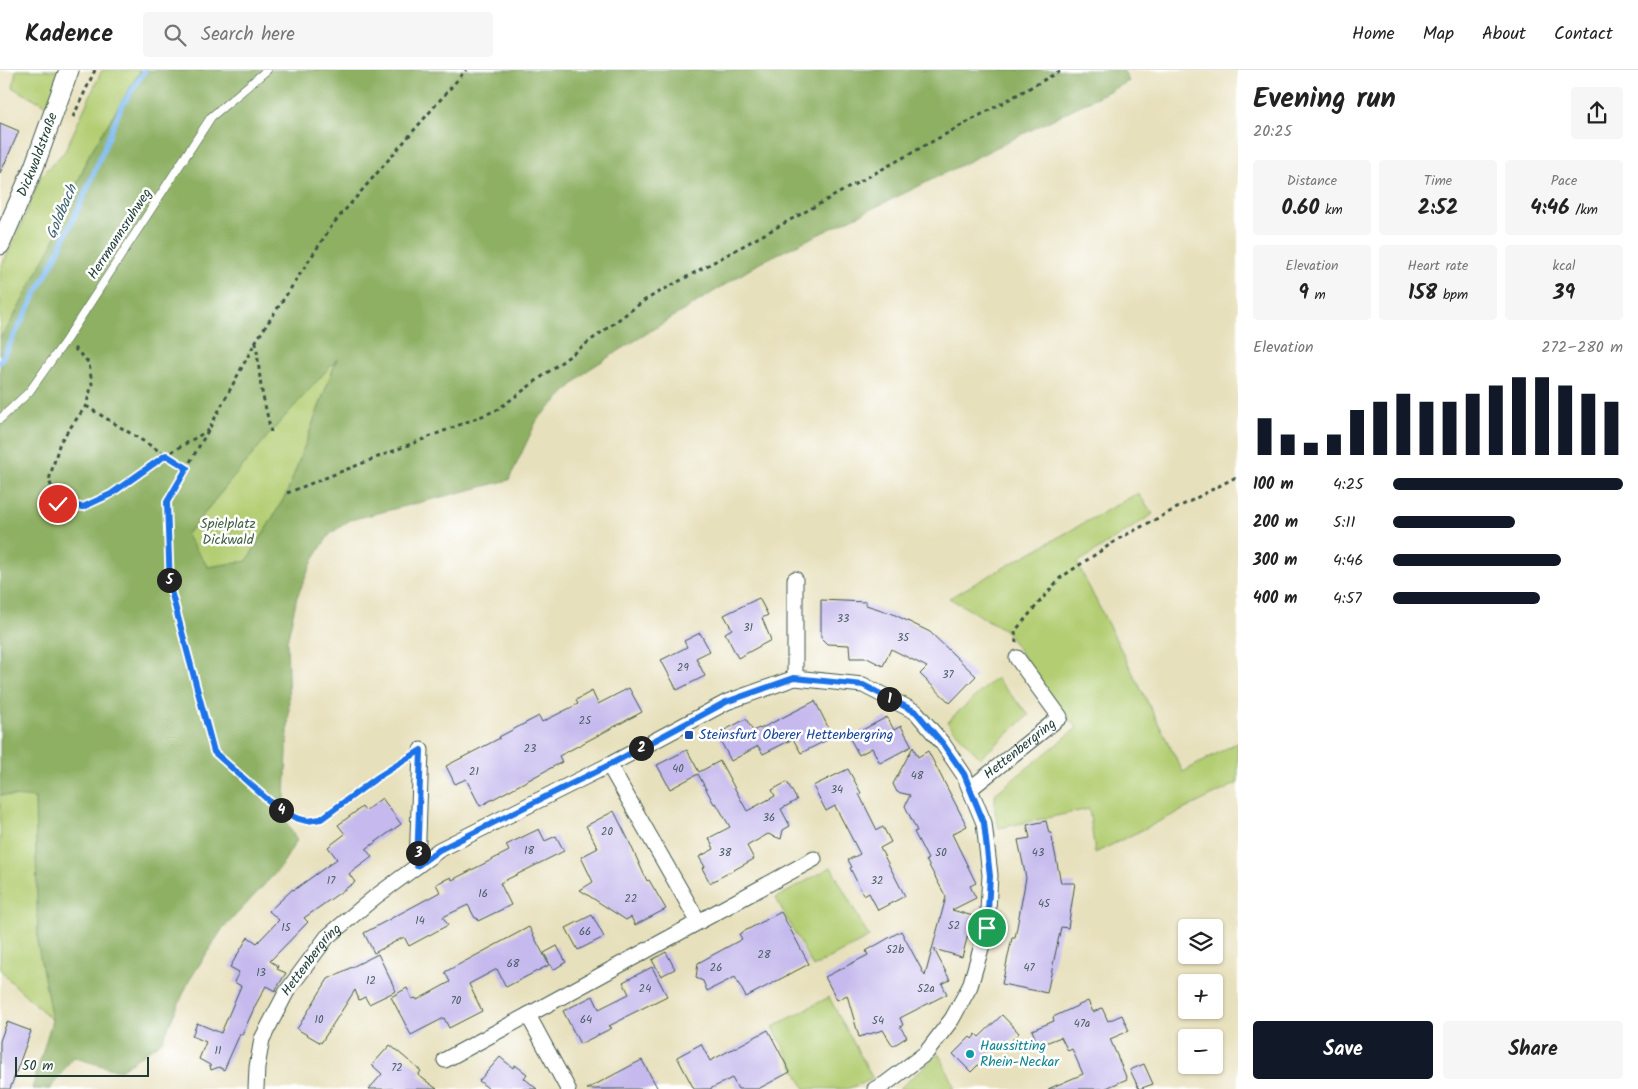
<!DOCTYPE html>
<html lang="en">
<head>
<meta charset="utf-8">
<style>
	:root { --surface:#fff; --page:#f6f6f6; --text:#222; --muted:#767676; --line:#e0e0e0; --accent:#111827 }
	body { margin:0; font-family:Kalam,sans-serif; background:var(--page); color:var(--text); height:100vh; display:flex; flex-direction:column; font-size:19px; white-space:nowrap }
	* { box-sizing:border-box; margin:0 }
	p { font-size:16px; color:var(--muted) }
	.icon { flex:none; width:28px; height:28px; fill:none; stroke:currentColor; stroke-width:2; stroke-linecap:round; stroke-linejoin:round }
	.map { position:relative; flex:1; overflow:hidden }
	.details { display:flex; flex-direction:column; background:var(--surface); width:400px }
	.details>* { flex:none }
	.buttons { position:absolute; left:1178px; top:849px; display:grid; gap:10px }
	.buttons a { display:grid; place-items:center; width:45px; height:45px; border-radius:5px; background:var(--surface); box-shadow:0 1px 4px #0004; font-size:25px }
	.scale { position:absolute; left:15px; bottom:12px; width:134px; box-sizing:border-box; padding-left:5px; border:2px solid #1f3d34; border-top:0; font-size:14px; line-height:18px; white-space:nowrap; color:#1f3d34; -webkit-text-stroke:4px #fff; paint-order:stroke }
	.pin { position:absolute; display:grid; place-items:center; width:42px; height:42px; color:#fff; margin:-21px; border:2px solid #fff; border-radius:50%; box-shadow:0 1px 5px #0007 }
	.km { position:absolute; width:25px; height:25px; margin:-12px; border-radius:50%; background:#222; color:#fff; font-size:14px; line-height:25px; text-align:center }
	.round { display:grid; place-items:center; flex:none; width:52px; height:52px; border-radius:5px; background:var(--page) }
	.head { display:flex; align-items:center; justify-content:space-between; height:85px; padding:0 15px }
	h1 { font-size:28px; font-weight:800; line-height:38px }
	.figures { display:grid; grid-template-columns:repeat(3,1fr); gap:8px; height:85px; padding:5px 15px }
	.figures div { display:grid; align-content:center; border-radius:5px; background:var(--page); text-align:center }
	.figures b { font-size:21px; font-weight:800 }
	.figures small { font-size:14px; font-weight:400 }
	.figures p { font-size:14px }
	.chart { height:140px; padding:10px 15px }
	.chart p { display:flex; justify-content:space-between }
	.chart svg { width:100%; height:90px; margin-top:5px; stroke:var(--accent); stroke-width:6 }
	.cta { display:flex; gap:10px; margin-top:auto; padding:10px 15px }
	.cta a { flex:1; height:58px; border-radius:5px; background:var(--accent); color:#fff; font-size:20px; font-weight:800; line-height:58px; text-align:center }
	.cta a+a { background:var(--page); color:var(--text) }
	ul { padding:0 15px; list-style:none; font-size:16px }
	li { display:grid; grid-template-columns:80px 60px 1fr; align-items:center; height:38px }
	li i { height:12px; border-radius:6px; background:var(--accent) }
	header { display:flex; align-items:center; gap:30px; box-sizing:border-box; height:70px; padding:0 25px; background:var(--surface); border-bottom:1px solid var(--line) }
	header strong { font-size:24px }
	nav { display:flex; gap:28px; margin-inline-start:auto; font-size:18px }
	.search { width:350px; height:45px; background:var(--page); display:flex; align-items:center; gap:12px; box-sizing:border-box; padding:0 18px; border-radius:5px; color:var(--muted); font-size:19px }
	main { display:flex; flex:1; min-height:0 }
	.map>svg:first-child { display:block }
</style>
</head>
<body>
<header>
<strong>Kadence</strong>
<div class="search"><svg class="icon" aria-label="search" viewBox="0 0 24 24"><circle cx="10" cy="10" r="6"/><path d="M15 15l6 6"/></svg>Search here</div>
<nav><a>Home</a><a>Map</a><a>About</a><a>Contact</a></nav>
</header>
<main>
<div class="map">
<svg width="1238" height="1019" viewBox="0 0 1238 1019">
	<rect width="100%" height="100%" fill="#fff"/>
	<filter id="ink" filterUnits="userSpaceOnUse"><feTurbulence type="fractalNoise" baseFrequency=".02" numOctaves="2"/><feDisplacementMap in="SourceGraphic" scale="10" xChannelSelector="R" yChannelSelector="G"/><feConvolveMatrix kernelMatrix="1 2 1 2 8 2 1 2 1" color-interpolation-filters="sRGB"/></filter>
	<filter id="wash" filterUnits="userSpaceOnUse"><feTurbulence type="fractalNoise" baseFrequency=".0096" numOctaves="4" result="noise"/><feDisplacementMap in="SourceGraphic" scale="20" xChannelSelector="R" yChannelSelector="G"/><feGaussianBlur stdDeviation="1.12" result="paint"/><feColorMatrix in="noise" values="0 0 0 0 0 0 0 0 0 0 0 0 0 0 0 0 0 1.4 0 .05"/><feComposite in="paint" operator="in"/></filter>
	<g filter="url(#wash)">
		<rect width="100%" height="100%" fill="#e7e0bc"/>
		<path fill="#b3cd72" stroke="#698553" d="M16 0H64L50 37 13 18Z
			M102 0H141L89 85 55 169 10 254 0 268V199L22 154 40 107 65 81Z
			M337 288 287 423 247 491 208 497 186 465 271 362Z
			M1138 423 1153 444 1077 493 1183 702 1238 672V713L1095 783 1089 739 999 758 995 741V724L1077 658 1058 636 1005 560 949 528Z
			M996 608 1029 645 980 688 947 652Z
			M0 725 35 727 38 876 52 950 4 905 0 896Z
			M831 797 869 867 813 897 776 828Z
			M829 927 873 1009 847 1019H805L773 957Z
			M939 984 955 1019H899Z"/>
		<path fill="#8eb064" stroke="#56764c" fill-rule="evenodd" d="M141 0H1123L1129 11 909 121 763 191 588 300 537 350 509 410 350 450 330 464 315 486 297 527 287 571 289 639 284 748 297 770 280 798 221 861 189 911 162 971 119 1001 73 987 50 1019H32L52 950 38 876 35 728 0 725V268L10 254 55 169 89 85ZM337 289 287 423 247 491 208 497 186 465 271 362Z"/>
		<g fill="none" stroke-linecap="round" stroke-linejoin="round">
			<path stroke="#7fbbf2" stroke-width="5.5" d="M0 292 55 188 88 117 121 37 145 0"/>
		</g>
		<g id="blocks">
			<path fill="#c5b9ed" d="M0 53 19 61 0 104Z
				M759 528 768 545 762 548 771 570 738 588 725 563 732 559 724 545Z
				M821 530 866 532V535L891 543 930 562 976 606 950 633 920 604 927 597 891 579 883 596 867 588H850L849 575 827 574 821 568Z
				M700 563 710 581 696 588 705 606 677 620 661 590 687 577 684 571Z
				M629 618 642 642 559 686 562 692 480 736 466 709 455 714 446 696 500 668 499 667 539 646 542 652 578 634 576 630 592 621 598 634Z
				M815 631 833 667 801 683 793 669 763 684 758 676 731 691 717 664 746 649 753 661 759 658 760 659Z
				M887 647 894 660 901 656 912 676 880 693 872 678 859 685 849 667Z
				M913 677 918 687 928 681 967 756 952 764 976 813 970 816 976 828 952 840 973 846 962 887 934 879 950 910 942 914 947 924 900 948 903 955 900 957 907 967 893 976 883 960 859 967 847 925 837 930 825 907 868 885 866 881 901 861 925 906 946 827 926 790 928 789 914 762 917 761 905 736 910 725 897 722 893 714Z
				M687 680 699 702 720 691 747 741 775 726 772 720 787 712 797 730 781 739 790 756 783 760 781 769 768 764 747 776 754 789 710 813 702 798 705 797 699 787 714 779 709 768 730 757 716 733 714 734 698 704 670 719 657 695Z
				M848 699 861 723 859 724 877 760 883 757 891 772 880 778 905 826 878 840 869 823 864 826 850 798 852 797 848 790 860 784 835 736 826 741 813 716Z
				M382 728 401 754 366 779 372 787 349 804 355 812 304 848 308 852 270 891 278 896 277 899 286 903 275 921 266 916 256 934 242 965 240 964 224 1000 219 997 211 1000 210 995 199 989 206 972 192 966 197 953 221 963 241 916 234 912 239 902 230 897 248 867 257 873 279 850 269 841 293 819 294 820 337 789 328 777 345 764 338 755 362 737 365 741Z
				M614 741 628 769 647 811 649 810 666 839 635 855 631 847 626 850 580 820 593 812 581 787 598 778 586 756Z
				M1046 751 1049 763H1051L1061 813H1075L1068 858 1061 857 1047 923 1002 914 1012 868H1015L1026 808 1018 770 1030 768 1027 755Z
				M539 759 545 771 556 766 564 781 500 813 511 835 478 851 477 848H475L468 835 443 847 448 855 409 876 404 867 374 883 364 863 440 822 436 814 451 807 452 810 509 781 506 775Z
				M781 842 809 894 746 927 735 907 707 921 703 911 696 908 698 893 742 869 739 864Z
				M592 845 604 867 578 880 566 858Z
				M529 857 549 895 506 917 497 899 469 914 482 941 449 958 444 948 411 965 391 927 407 918 412 929 416 928 417 930 450 912 445 902Z
				M557 876 566 892 553 900 544 883Z
				M666 882 675 899 661 906 652 890Z
				M378 884 396 921 369 934 365 927 359 930 355 920 321 973 297 959 328 909Z
				M652 897 667 926 625 947V948L609 956 612 958 580 974 563 941 593 926 599 939 629 924 623 912Z
				M1088 931 1093 942 1102 938 1108 951 1122 945 1129 961 1110 969 1127 1009 1104 1019H1048L1083 1004 1072 979 1068 981 1061 967 1038 976 1032 960 1054 951 1053 947Z
				M1002 945 1019 963 1003 979 998 975 971 1002 953 984 970 967 972 969 976 964 979 967Z
				M7 952 31 961 10 1019H0V971Z
				M768 960 790 1002 758 1019H738L732 1008 710 1019H694L677 987 701 974 710 991Z
				M390 975 421 1001 418 1005 437 1019H369L382 1004 372 995Z
				M500 987 513 998 515 995 527 1004 524 1008 537 1019H489L479 1011Z
				M642 990 658 1019H587L634 994Z
				M1144 994 1153 1014 1139 1019 1130 1000Z"/>
		</g>
	</g>
	<g filter="url(#ink)">
		<use href="#blocks" fill-opacity="0" stroke="#3d5548" stroke-width="1"/>
		<g fill="none" stroke-linecap="round" stroke-linejoin="round">
			<defs>
				<path id="service" d="M0 349 29 322 66 270 211 47 267 0"/>
				<g id="minor">
					<path d="M795 608V509"/>
					<path d="M609 695 698 851"/>
					<path id="s1" d="M970 719 1060 647 1017 588"/>
					<path d="M417 796 421 680"/>
					<path d="M528 945 814 789"/>
					<path d="M445 990 528 945 568 1019"/>
					<path id="s2" d="M256 1019 257 997 262 969 287 921 327 867 375 827 439 780 609 695 727 632 795 608 863 615 916 642 943 674 964 705 984 753 990 805 987 858 970 916 952 949 926 983 885 1014 875 1019"/>
				</g>
				<g id="tertiary">
					<path id="s3" d="M0 175 34 97 69 0"/>
				</g>
			</defs>
			<use href="#service" stroke="#3d5548" stroke-width="9"/>
			<use href="#minor" stroke="#3d5548" stroke-width="17"/>
			<use href="#tertiary" stroke="#3d5548" stroke-width="21"/>
			<path stroke="#3d5548" stroke-width="3" stroke-dasharray="4 4" stroke-linecap="butt" d="M73 47 95 0
				M256 272 261 317 271 362
				M74 278 89 293 92 314 86 336 60 372 49 410 58 434 83 437 111 424 166 385 209 360
				M86 336 187 398
				M287 423 497 340 645 230 1062 0
				M1016 573 1015 561 1060 508 1120 468 1238 406
				M405 690 378 707 321 749 307 751 296 748 277 738 214 682 170 517 167 432 209 359 256 271 333 154 466 0"/>
			<use href="#service" stroke="#fff" stroke-width="8"/>
			<use href="#minor" stroke="#fff" stroke-width="15"/>
			<use href="#tertiary" stroke="#fff" stroke-width="19"/>
		</g>
	</g>
	<g fill="none" stroke-linecap="round" stroke-linejoin="round" filter="url(#ink)">
		<defs>
			<path id="route" d="M58 434 83 437 111 424 166 385 187 398 167 432 170 517 214 682 277 738 296 748 307 751 321 749 378 707 421 680 417 796 439 780 609 695 726 632 794 608 863 615 916 642 943 674 964 704 984 753 990 806 987 858"/>
		</defs>
		<use href="#route" stroke="#fff" stroke-width="10"/>
		<use href="#route" stroke="#1a73e8" stroke-width="6"/>
	</g>
	<rect fill="#1a4fb4" stroke="#fff" stroke-width="2" x="684" y="660" width="10" height="10" rx="2.5"/>
	<circle fill="#0f9aa8" stroke="#fff" stroke-width="2" cx="970" cy="984" r="5"/>
	<g text-anchor="middle" dominant-baseline="central" stroke-width="5" stroke-linejoin="round" paint-order="stroke">
		<g font-size="11" fill="#485c62">
			<text x="843" y="549">33</text>
			<text x="748" y="558">31</text>
			<text x="903" y="568">35</text>
			<text x="683" y="598">29</text>
			<text x="948" y="605">37</text>
			<text x="585" y="651">25</text>
			<text x="530" y="679">23</text>
			<text x="678" y="699">40</text>
			<text x="474" y="702">21</text>
			<text x="917" y="706">48</text>
			<text x="837" y="720">34</text>
			<text x="769" y="748">36</text>
			<text x="607" y="762">20</text>
			<text x="529" y="781">18</text>
			<text x="725" y="783">38</text>
			<text x="941" y="783">50</text>
			<text x="1038" y="783">43</text>
			<text x="331" y="811">17</text>
			<text x="877" y="811">32</text>
			<text x="483" y="824">16</text>
			<text x="631" y="829">22</text>
			<text x="1044" y="834">45</text>
			<text x="420" y="851">14</text>
			<text x="954" y="856">52</text>
			<text x="286" y="858">15</text>
			<text x="585" y="862">66</text>
			<text x="895" y="880">52b</text>
			<text x="764" y="885">28</text>
			<text x="513" y="894">68</text>
			<text x="716" y="898">26</text>
			<text x="1029" y="898">47</text>
			<text x="261" y="903">13</text>
			<text x="371" y="911">12</text>
			<text x="645" y="919">24</text>
			<text x="926" y="919">52a</text>
			<text x="456" y="931">70</text>
			<text x="319" y="950">10</text>
			<text x="586" y="950">64</text>
			<text x="878" y="951">54</text>
			<text x="1082" y="954">47a</text>
			<text x="218" y="981">11</text>
			<text x="397" y="998">72</text>
		</g>
		<g font-size="14" fill="#1f3d34" stroke="#fff">
			<text stroke="none"><textPath href="#s3" startOffset="98">Dickwaldstraße</textPath></text>
			<text transform="translate(120 164) rotate(-57)">Herrmannsruhweg</text>
			<text stroke="none"><textPath href="#s1" startOffset="64">Hettenbergring</textPath></text>
			<text stroke="none"><textPath href="#s2" startOffset="144">Hettenbergring</textPath></text>
		</g>
		<g font-size="14" fill="#446144" stroke="#fff">
			<text x="228" y="454">Spielplatz<tspan x="228" dy="16">Dickwald</tspan></text>
		</g>
		<g font-size="14" fill="#164399" stroke="#fff" text-anchor="start">
			<text x="699" y="665">Steinsfurt Oberer Hettenbergring</text>
		</g>
		<g font-size="14" fill="#0d838f" stroke="#fff" text-anchor="start">
			<text x="980" y="976">Haussitting<tspan x="980" dy="16">Rhein-Neckar</tspan></text>
		</g>
		<g font-size="15" font-style="italic" fill="#3c636d" stroke="#fff">
			<text transform="translate(62 142) rotate(-67)">Goldbach</text>
		</g>
	</g>
</svg>
<div class="buttons">
<a><svg class="icon" aria-label="layers" viewBox="0 0 24 24"><path d="M12 4l9 5-9 5-9-5zM3 14l9 5 9-5"/></svg></a>
<a>+</a>
<a>−</a>
</div>
<div class="scale">50 m</div>
<div class="pin" style="left:987px;top:858px;background:#1e9e55"><svg class="icon" aria-label="arrive" viewBox="0 0 24 24"><path d="M6 21V4h12l-3 4 3 4H6"/></svg></div>
<div class="pin" style="left:58px;top:434px;background:#d93025"><svg class="icon" aria-label="check" viewBox="0 0 24 24"><path d="M5 12l5 5 9-10"/></svg></div>
<b class="km" style="left:889px;top:629px">1</b>
<b class="km" style="left:641px;top:678px">2</b>
<b class="km" style="left:418px;top:783px">3</b>
<b class="km" style="left:281px;top:740px">4</b>
<b class="km" style="left:169px;top:510px">5</b>
</div>
<section class="details">
<div class="head"><div><h1>Evening run</h1><p>20:25</p></div><a class="round"><svg class="icon" aria-label="share" viewBox="0 0 24 24"><path d="M12 15V3M7 8l5-5 5 5M5 13v7h14v-7"/></svg></a></div>
<div class="figures">
<div><p>Distance</p><b>0.60<small> km</small></b></div>
<div><p>Time</p><b>2:52</b></div>
<div><p>Pace</p><b>4:46<small> /km</small></b></div>
</div>
<div class="figures">
<div><p>Elevation</p><b>9<small> m</small></b></div>
<div><p>Heart rate</p><b>158<small> bpm</small></b></div>
<div><p>kcal</p><b>39</b></div>
</div>
<div class="chart"><p><span>Elevation</span>272–280 m</p>
<svg viewBox="0 0 160 44" preserveAspectRatio="none"><path d="M5 44V26M15 44V34M25 44V38M35 44V34M45 44V22M55 44V18M65 44V14M75 44V18M85 44V18M95 44V14M105 44V10M115 44V6M125 44V6M135 44V10M145 44V14M155 44V18"/></svg>
</div>
<ul>
<li><b>100 m</b>4:25<i style="width:100%"></i></li>
<li><b>200 m</b>5:11<i style="width:53%"></i></li>
<li><b>300 m</b>4:46<i style="width:73%"></i></li>
<li><b>400 m</b>4:57<i style="width:64%"></i></li>
</ul>
<div class="cta"><a>Save</a><a>Share</a></div>
</section>
</main>
</body>
</html>
